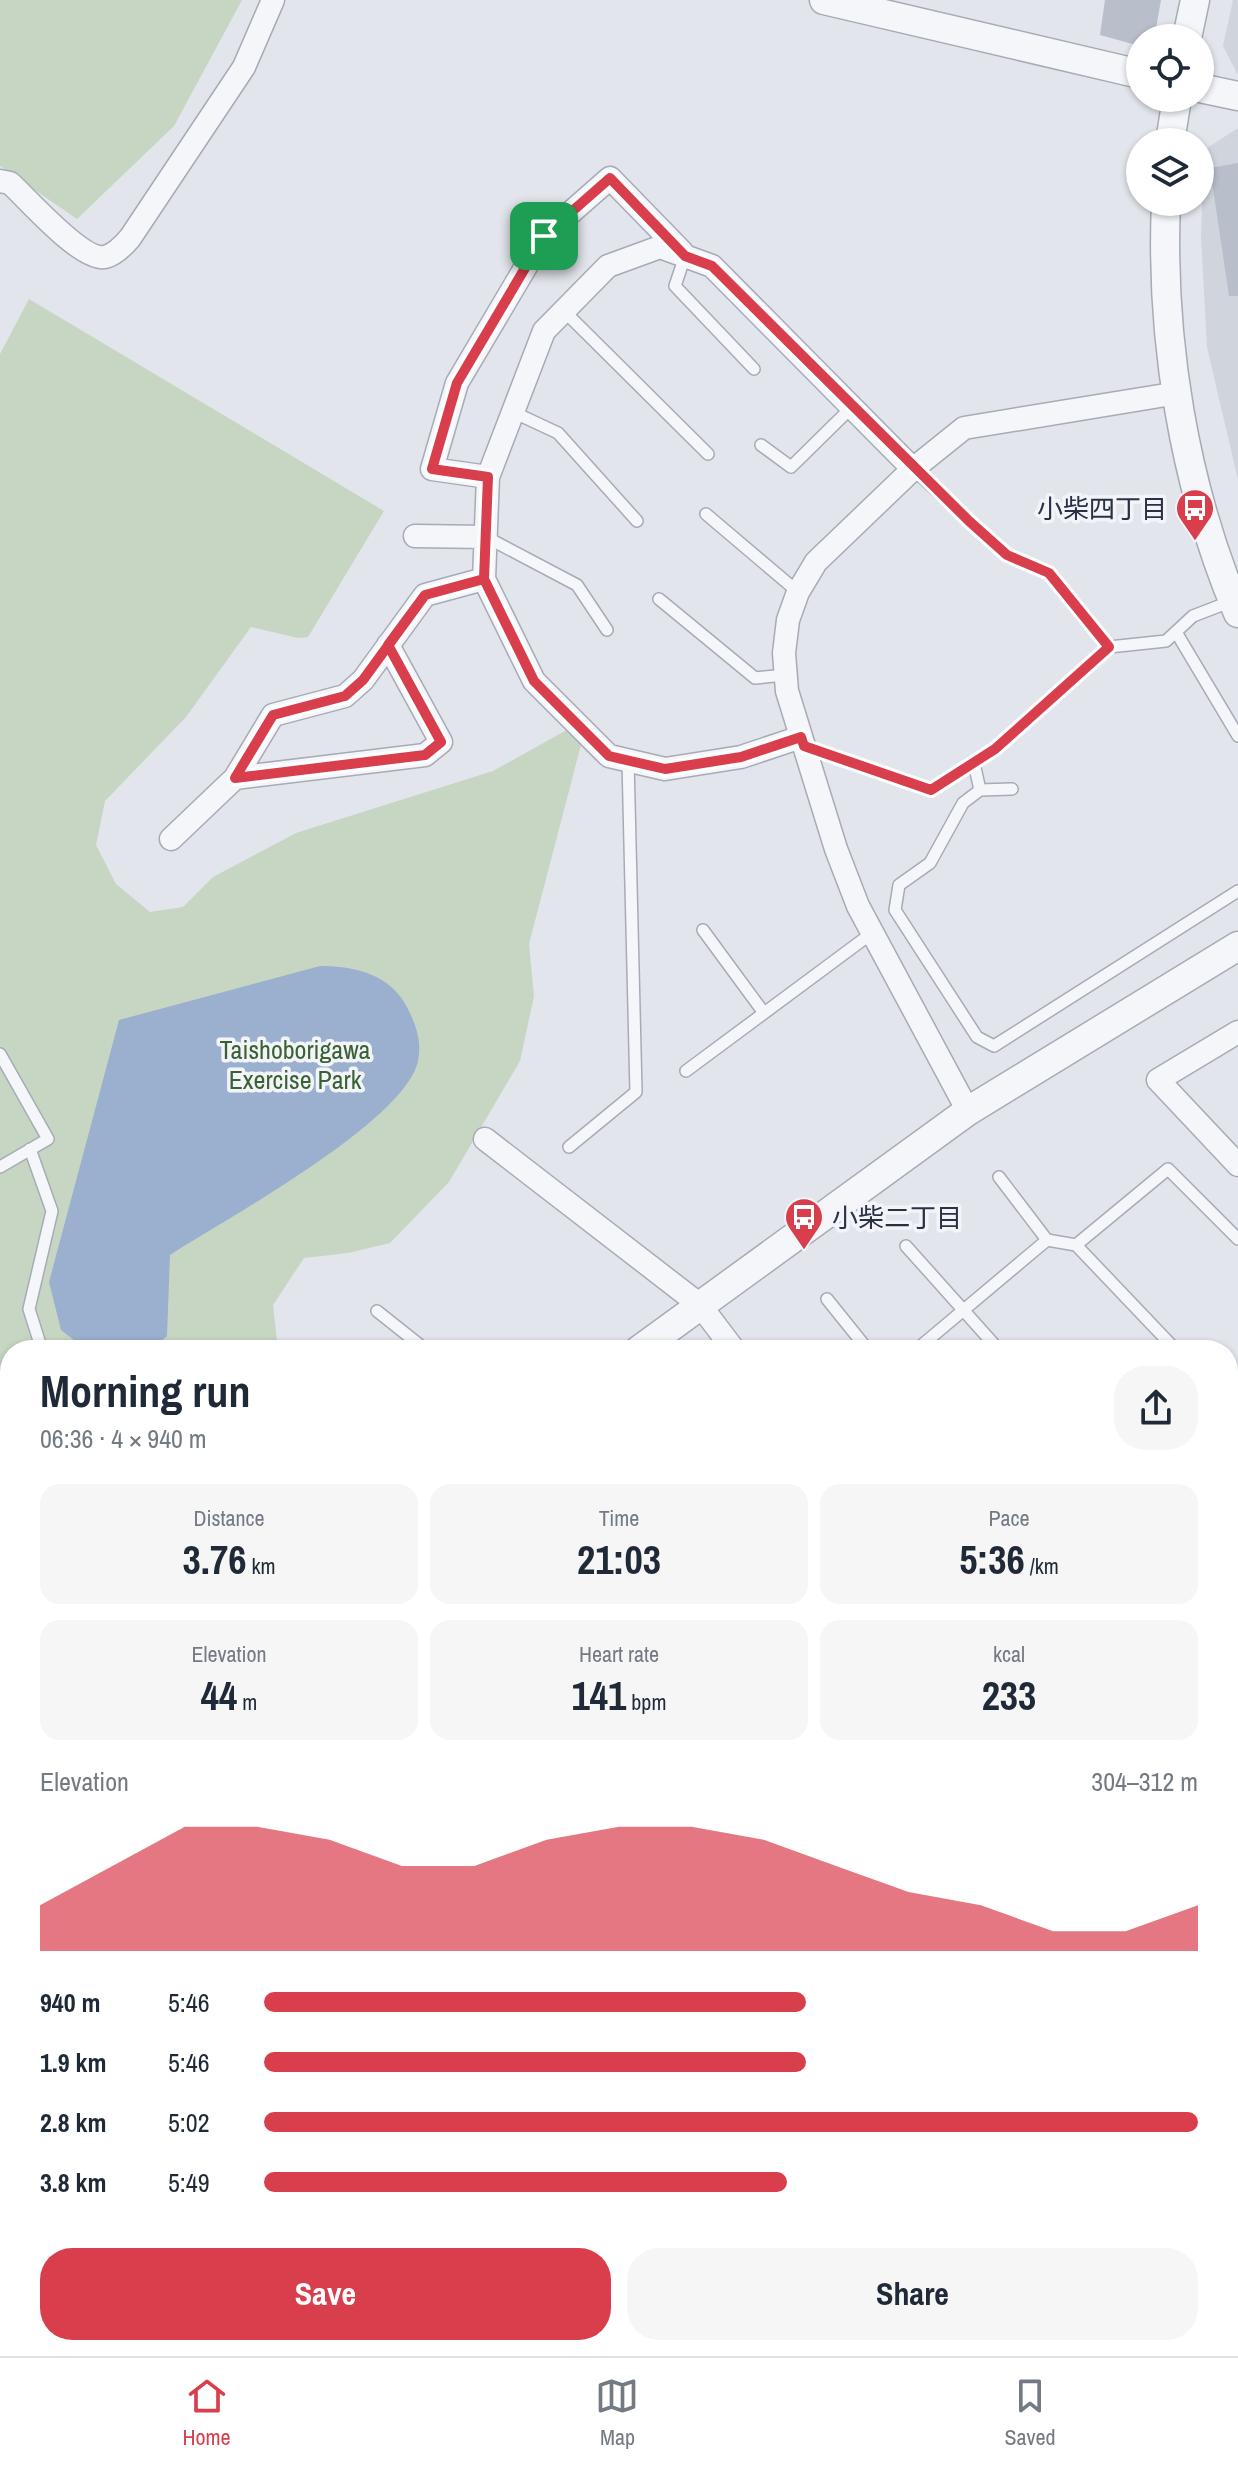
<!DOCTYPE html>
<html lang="en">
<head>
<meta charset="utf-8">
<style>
	:root { --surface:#fff; --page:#f6f6f7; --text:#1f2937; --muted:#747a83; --line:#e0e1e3; --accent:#d93e4d }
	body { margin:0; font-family:"Archivo Narrow","Noto Sans JP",sans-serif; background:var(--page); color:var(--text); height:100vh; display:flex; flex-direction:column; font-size:30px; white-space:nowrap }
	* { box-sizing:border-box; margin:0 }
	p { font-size:26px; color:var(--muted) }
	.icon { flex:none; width:44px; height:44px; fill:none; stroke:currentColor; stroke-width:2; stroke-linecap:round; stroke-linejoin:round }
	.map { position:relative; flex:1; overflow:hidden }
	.details { position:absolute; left:0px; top:1340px; width:1238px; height:1016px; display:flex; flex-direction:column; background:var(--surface); border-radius:32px 32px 0 0; box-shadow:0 2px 6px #0004 }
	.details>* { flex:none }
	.buttons { position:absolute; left:1126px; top:24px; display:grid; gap:16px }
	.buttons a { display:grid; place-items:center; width:88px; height:88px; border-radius:50%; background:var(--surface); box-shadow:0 2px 6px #0004; font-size:40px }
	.pin { position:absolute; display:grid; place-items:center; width:68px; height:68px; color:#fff; margin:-34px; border-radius:16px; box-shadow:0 4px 12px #0006 }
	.round { display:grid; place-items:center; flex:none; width:84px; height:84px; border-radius:32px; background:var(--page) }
	.summary { display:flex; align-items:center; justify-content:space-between; height:136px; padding:0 40px }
	h1 { font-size:44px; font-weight:800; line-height:60px }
	.stats { display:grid; grid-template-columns:repeat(3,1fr); gap:12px; height:136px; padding:8px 40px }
	.stats div { display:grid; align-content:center; border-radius:20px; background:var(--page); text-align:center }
	.stats b { font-size:40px; font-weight:800 }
	.stats small { font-size:22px; font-weight:400 }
	.stats p { font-size:22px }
	.chart { height:224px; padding:16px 40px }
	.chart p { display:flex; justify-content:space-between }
	.chart svg { width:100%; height:144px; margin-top:8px; fill:var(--accent); opacity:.7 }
	.primary-button { display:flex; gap:16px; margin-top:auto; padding:16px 40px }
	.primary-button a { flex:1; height:92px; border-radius:32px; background:var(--accent); color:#fff; font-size:32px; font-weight:800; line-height:92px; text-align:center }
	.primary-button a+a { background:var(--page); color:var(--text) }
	ul { padding:0 40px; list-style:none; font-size:26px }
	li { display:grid; grid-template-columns:128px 96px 1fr; align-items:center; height:60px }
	li i { height:20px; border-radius:10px; background:var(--accent) }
	.tab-bar { display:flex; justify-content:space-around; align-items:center; height:112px; border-top:2px solid var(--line); background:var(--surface); font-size:22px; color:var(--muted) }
	.tab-bar a { display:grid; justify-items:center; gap:4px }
	.tab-bar .on { color:var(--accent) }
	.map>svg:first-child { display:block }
</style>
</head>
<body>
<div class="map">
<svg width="1238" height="2356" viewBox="0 0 1238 2356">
	<rect width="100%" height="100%" fill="#e2e5eb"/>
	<path fill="#cfd4dd" d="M1233 0H1238V75L1223 46Z
		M1238 128V480L1207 347 1201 237 1204 150Z"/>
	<path fill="#c6d6c2" d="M0 0H242L174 126 77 219 0 166Z
		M29 299 384 511 308 637 298 638 251 627 186 717 105 801 96 845 116 884 150 912 183 907 213 877 296 833 493 771 588 718 529 944 534 996 520 1061 449 1182 390 1243 348 1253 304 1258 273 1305 278 1350H10V1779L0 1786V354Z"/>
	<path fill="#9ab0ce" d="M320 966C355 966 391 974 408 1009 416 1025 422 1042 418 1061 405 1122 224 1220 170 1255L167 1336 158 1344 83 1347 61 1330 49 1282 119 1020Z"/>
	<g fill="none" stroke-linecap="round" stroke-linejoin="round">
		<path stroke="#9ab0ce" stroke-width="6" d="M1030 2346 1050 2356"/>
	</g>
	<path fill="#b8beca" d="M1105 0H1161L1155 34 1150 38H1140V46L1100 35Z
		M1238 163V296H1229L1210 168Z"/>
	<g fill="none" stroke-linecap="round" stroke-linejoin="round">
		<defs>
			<path id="service" d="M685 256 675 286 754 369
				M564 311 708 454
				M513 412 558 433 637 521
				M761 445 791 467 852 407
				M913 469 1007 555 1049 573 1109 647
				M706 514 798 592
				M486 537 577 585 607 630
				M659 599 755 678 785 675
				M1176 632 1238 736
				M805 746 931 790 995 749 1109 647 1166 641 1193 616 1232 601
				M974 763 980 790 963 803 930 863 899 885 895 910 977 1037 994 1046 1238 891
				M980 790 1012 789
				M703 930 764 1013
				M0 1054 48 1139 0 1167
				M686 1071 872 933
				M569 1147 636 1092 628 761
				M30 1149 52 1211 29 1309 42 1350
				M999 1177 1047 1240
				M1076 1245 1176 1350
				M906 1246 999 1350
				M827 1299 868 1350
				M377 1311 426 1350
				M916 1350 1047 1240 1076 1245 1168 1169 1238 1239
				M1228 1406 1238 1416
				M0 1435 10 1433"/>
			<path id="minor" d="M0 181 10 183C28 199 81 261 105 257 114 255 124 245 130 238L244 67 273 0
				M488 477 432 469 457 383 544 236 610 178 682 252
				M415 536 486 537
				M801 737 741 757 665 769 609 756 534 681 484 579 488 477 544 331 608 266 660 247 712 266 913 469
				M235 778 425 755 441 742 388 645
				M171 839 235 778 273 715 345 696 363 680 425 595 484 579
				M1238 1032 1158 1080 1238 1165
				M968 1111 858 906 836 849 787 691 784 653 788 620 798 592 816 562 913 469 964 428 1178 393
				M485 1139 700 1305 734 1350
				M1228 1432 1238 1426
				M1228 1505 1238 1498
				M1228 1587 1238 1598
				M1228 1668 1238 1670
				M1228 1742 1238 1744
				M1228 2056 1238 2009
				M1228 2071H1238"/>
			<path id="tertiary" d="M824 0 1140 74
				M1187 38 1195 0
				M1200 88 1238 96
				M1170 142 1177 98
				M1166 202C1160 339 1184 486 1238 613
				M639 1350 968 1111 1238 946
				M0 1819 10 1812"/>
		</defs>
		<use href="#service" stroke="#a6abb6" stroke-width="14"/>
		<use href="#minor" stroke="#a6abb6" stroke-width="25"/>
		<use href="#tertiary" stroke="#a6abb6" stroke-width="31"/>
		<use href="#service" stroke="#f5f6f9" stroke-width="11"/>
		<use href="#minor" stroke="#f5f6f9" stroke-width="22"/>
		<use href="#tertiary" stroke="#f5f6f9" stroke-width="28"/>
	</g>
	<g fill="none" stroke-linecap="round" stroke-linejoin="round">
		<defs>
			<path id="route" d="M544 236 457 383 432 469 488 477 484 579 425 595 388 645 441 742 425 755 235 778 273 715 345 696 363 680 425 595 484 579 534 681 609 756 665 769 741 757 801 737 804 746 931 790 995 749 1109 647 1049 573 1007 555 969 521 712 266 685 256 610 178 544 236"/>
		</defs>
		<use href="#route" stroke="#fff" stroke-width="16"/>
		<use href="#route" stroke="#d93e4d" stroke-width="10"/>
	</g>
	<defs>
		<symbol id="bus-pin" viewBox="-11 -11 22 30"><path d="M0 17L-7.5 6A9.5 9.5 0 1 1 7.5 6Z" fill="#d93e4d" stroke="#f2f4f8"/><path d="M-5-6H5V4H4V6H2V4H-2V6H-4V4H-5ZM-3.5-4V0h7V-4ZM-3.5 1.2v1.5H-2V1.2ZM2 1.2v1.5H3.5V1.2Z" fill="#fff"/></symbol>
	</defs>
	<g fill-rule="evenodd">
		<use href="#bus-pin" x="1173" y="486" width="44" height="60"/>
		<use href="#bus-pin" x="782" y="1195" width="44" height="60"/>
	</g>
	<g text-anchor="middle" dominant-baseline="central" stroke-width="7" stroke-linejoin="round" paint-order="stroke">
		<g font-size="26" fill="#283145" stroke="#f2f4f8" text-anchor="end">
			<text x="1167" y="508">小柴四丁目</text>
			<text x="832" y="1217" text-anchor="start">小柴二丁目</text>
		</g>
		<g font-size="26" fill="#3a6134" stroke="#f2f4f8">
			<text x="295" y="1049">Taishoborigawa<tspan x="295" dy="30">Exercise Park</tspan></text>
		</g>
	</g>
</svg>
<div class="buttons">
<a><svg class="icon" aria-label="locate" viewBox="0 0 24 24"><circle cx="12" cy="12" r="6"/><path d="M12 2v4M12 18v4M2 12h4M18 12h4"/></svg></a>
<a><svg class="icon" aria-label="layers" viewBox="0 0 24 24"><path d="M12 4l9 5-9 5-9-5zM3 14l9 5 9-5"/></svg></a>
</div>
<div class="pin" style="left:544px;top:236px;background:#1e9e55"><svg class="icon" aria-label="arrive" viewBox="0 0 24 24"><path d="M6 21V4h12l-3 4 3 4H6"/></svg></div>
<section class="details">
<div class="summary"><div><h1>Morning run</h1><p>06:36 · 4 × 940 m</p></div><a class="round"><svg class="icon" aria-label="share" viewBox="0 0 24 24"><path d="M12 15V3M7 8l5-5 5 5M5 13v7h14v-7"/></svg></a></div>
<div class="stats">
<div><p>Distance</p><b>3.76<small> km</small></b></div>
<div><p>Time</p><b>21:03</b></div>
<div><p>Pace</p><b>5:36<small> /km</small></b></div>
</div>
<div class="stats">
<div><p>Elevation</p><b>44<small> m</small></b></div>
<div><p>Heart rate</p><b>141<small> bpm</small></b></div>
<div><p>kcal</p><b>233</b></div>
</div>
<div class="chart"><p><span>Elevation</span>304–312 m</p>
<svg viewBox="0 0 160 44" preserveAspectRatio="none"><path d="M0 44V30L10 18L20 6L30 6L40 10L50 18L60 18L70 10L80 6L90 6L100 10L110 18L120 26L130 30L140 38L150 38L160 30V44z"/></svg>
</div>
<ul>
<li><b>940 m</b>5:46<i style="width:58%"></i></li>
<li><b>1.9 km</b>5:46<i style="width:58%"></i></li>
<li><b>2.8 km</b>5:02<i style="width:100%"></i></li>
<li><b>3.8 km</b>5:49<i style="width:56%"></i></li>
</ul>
<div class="primary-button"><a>Save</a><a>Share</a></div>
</section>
</div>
<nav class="tab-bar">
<a class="on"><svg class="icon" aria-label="home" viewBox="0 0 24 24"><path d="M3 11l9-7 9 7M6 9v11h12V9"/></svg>Home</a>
<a><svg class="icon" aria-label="map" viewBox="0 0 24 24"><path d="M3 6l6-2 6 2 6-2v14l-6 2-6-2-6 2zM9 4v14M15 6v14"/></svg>Map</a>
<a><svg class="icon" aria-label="saved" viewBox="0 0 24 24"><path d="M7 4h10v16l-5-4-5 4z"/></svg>Saved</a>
</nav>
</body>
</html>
